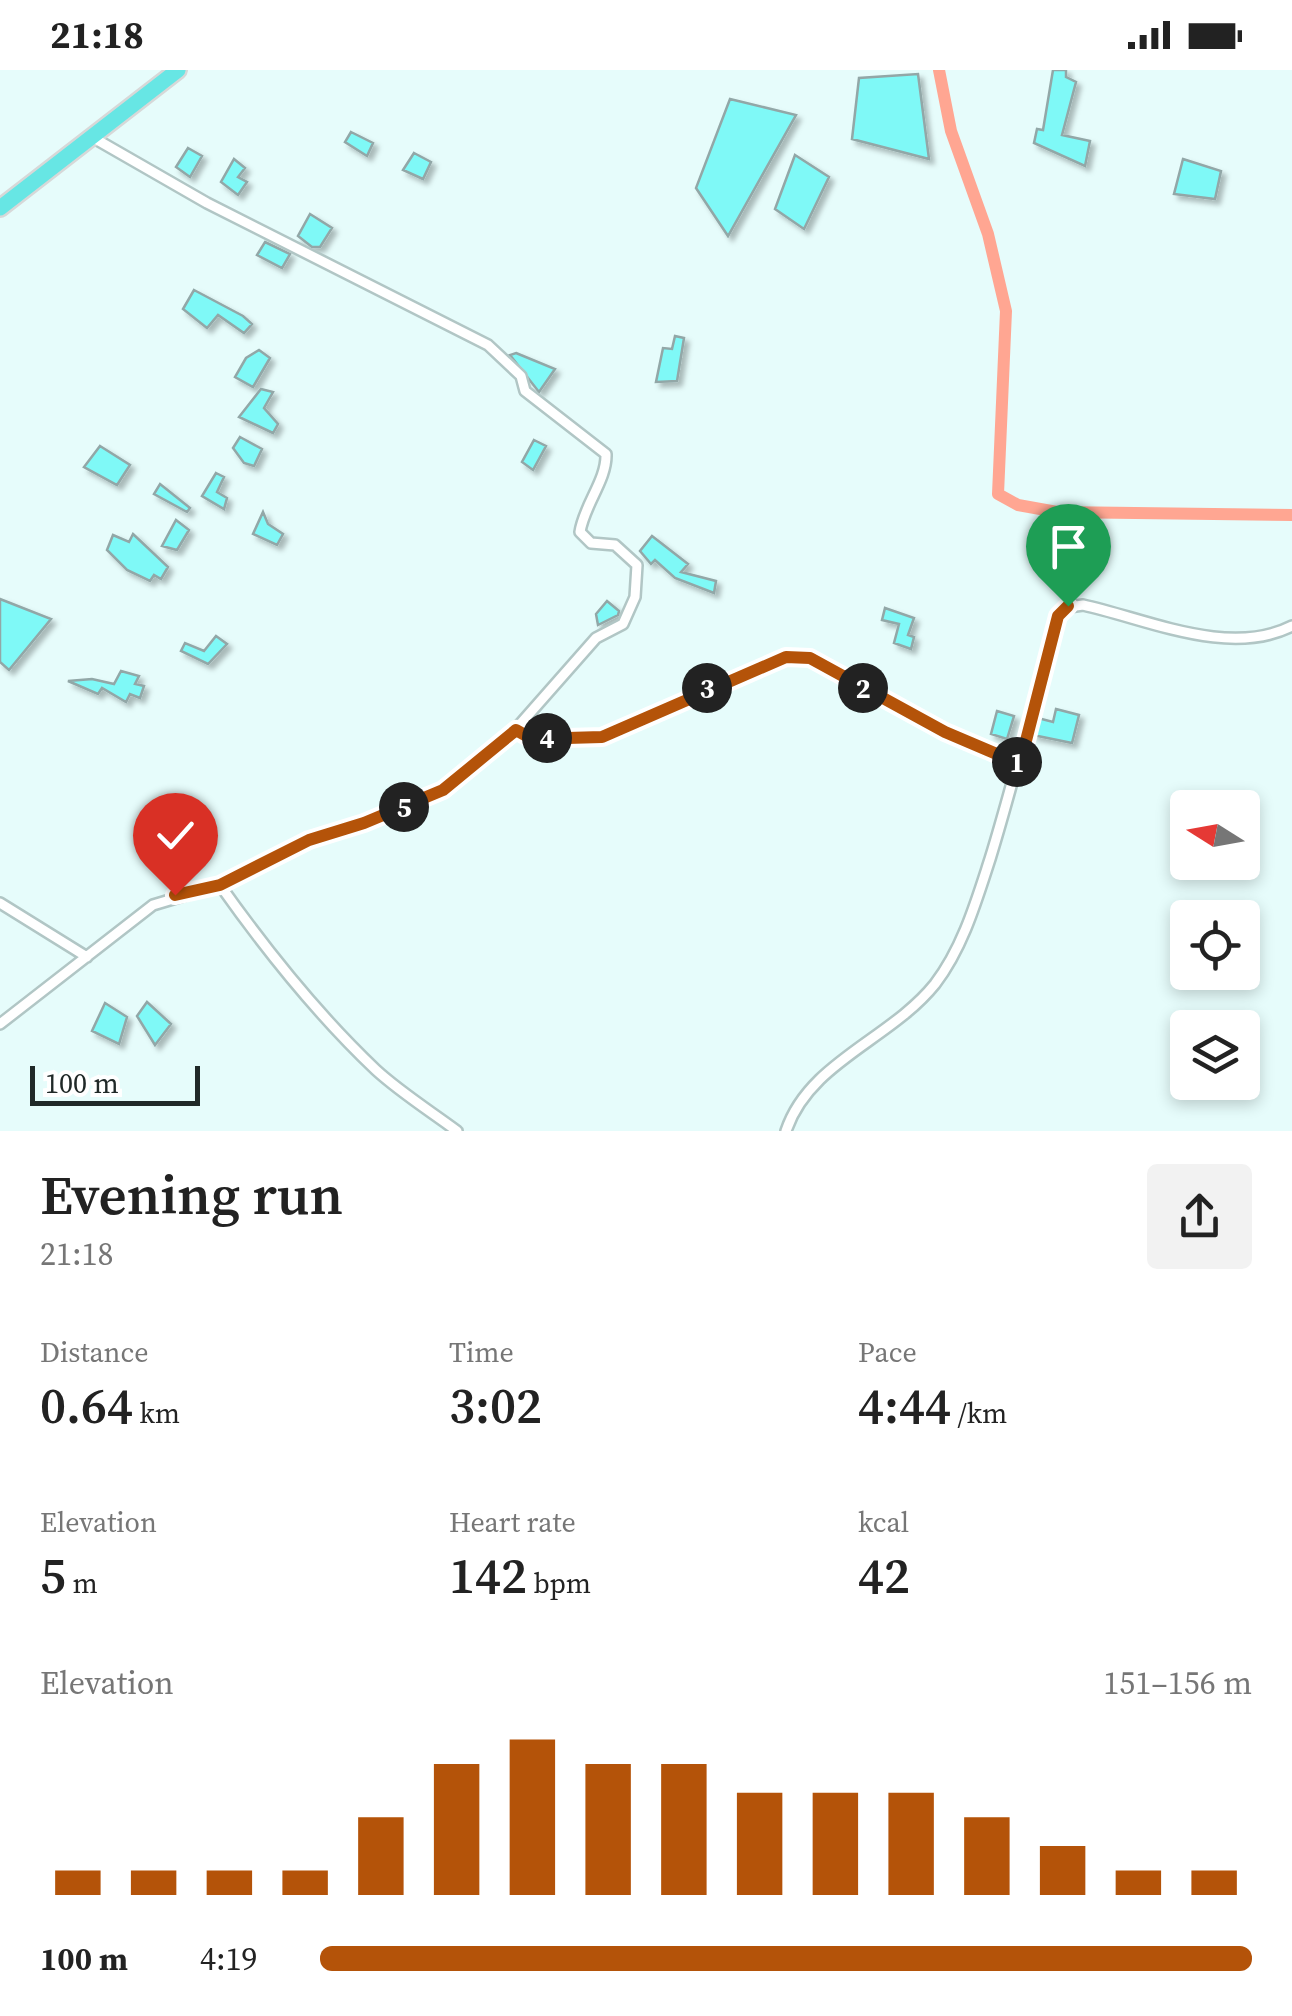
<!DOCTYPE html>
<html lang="en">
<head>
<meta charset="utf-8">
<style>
	:root { --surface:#fff; --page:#f2f2f2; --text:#222; --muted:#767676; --accent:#b45309 }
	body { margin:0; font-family:"Source Serif 4",serif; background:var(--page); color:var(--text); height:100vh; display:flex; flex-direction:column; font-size:38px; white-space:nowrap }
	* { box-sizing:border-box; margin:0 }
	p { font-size:32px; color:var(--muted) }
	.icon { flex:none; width:55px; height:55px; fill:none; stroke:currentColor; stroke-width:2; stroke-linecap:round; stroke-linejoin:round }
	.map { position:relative; height:1061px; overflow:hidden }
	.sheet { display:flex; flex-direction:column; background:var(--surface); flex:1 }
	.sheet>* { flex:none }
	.needle { width:65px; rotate:281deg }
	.tools { position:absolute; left:1170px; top:720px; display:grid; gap:20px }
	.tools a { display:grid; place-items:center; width:90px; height:90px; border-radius:10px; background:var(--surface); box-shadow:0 5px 15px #0003; font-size:50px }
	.scale { position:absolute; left:30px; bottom:25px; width:170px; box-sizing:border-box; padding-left:10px; border:5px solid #202928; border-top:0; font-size:28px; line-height:35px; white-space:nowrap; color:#202928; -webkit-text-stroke:8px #fff; paint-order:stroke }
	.pin { position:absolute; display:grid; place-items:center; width:85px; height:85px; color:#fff; margin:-102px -42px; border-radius:50% 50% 50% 0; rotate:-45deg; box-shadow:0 0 10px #0007 }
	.pin .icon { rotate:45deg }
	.km { position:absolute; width:50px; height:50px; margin:-25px; border-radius:50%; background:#222; color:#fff; font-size:28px; line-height:50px; text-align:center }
	.round { display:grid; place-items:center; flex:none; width:105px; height:105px; border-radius:10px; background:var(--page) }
	.head { display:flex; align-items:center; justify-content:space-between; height:170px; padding:0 40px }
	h1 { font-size:55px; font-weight:600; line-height:75px }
	.metrics { display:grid; grid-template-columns:repeat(3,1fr); gap:15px; height:170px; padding:10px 40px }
	.metrics div { display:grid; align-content:center }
	.metrics b { font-size:50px; font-weight:600 }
	.metrics small { font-size:28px; font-weight:400 }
	.metrics p { font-size:28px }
	.chart { height:280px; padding:20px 40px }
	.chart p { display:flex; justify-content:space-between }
	.chart svg { width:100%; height:180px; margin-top:10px; stroke:var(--accent); stroke-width:6 }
	ul { padding:0 40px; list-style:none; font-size:32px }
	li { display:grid; grid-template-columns:160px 120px 1fr; align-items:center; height:75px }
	li i { height:25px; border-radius:12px; background:var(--accent) }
	.status { display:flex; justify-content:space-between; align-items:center; height:70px; padding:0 50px; background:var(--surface); direction:ltr }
	.status svg { height:28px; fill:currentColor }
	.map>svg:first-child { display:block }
</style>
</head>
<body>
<div class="status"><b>21:18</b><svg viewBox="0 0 49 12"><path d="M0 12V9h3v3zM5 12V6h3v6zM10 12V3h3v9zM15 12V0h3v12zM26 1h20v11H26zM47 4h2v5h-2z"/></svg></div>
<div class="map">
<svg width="1292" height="1061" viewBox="0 0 1292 1061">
	<defs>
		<filter id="shadow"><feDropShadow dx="4.5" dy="4.5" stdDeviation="2.5" flood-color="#0004"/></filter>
	</defs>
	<rect width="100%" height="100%" fill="#e6fcfb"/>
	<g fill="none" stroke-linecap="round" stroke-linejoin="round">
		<path stroke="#ffa692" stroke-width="12" d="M939 0 951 61 988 164 1006 241 998 424 1018 435 1057 442 1292 445"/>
	</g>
	<path fill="#7ff9f7" stroke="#92a7a7" stroke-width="2.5" filter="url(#shadow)" d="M1053 0H1066V7L1076 12 1062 65 1090 71 1085 96 1034 73 1037 59 1043 60Z
		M918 4 929 89 852 69 859 8Z
		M730 29 796 45 728 166 696 118Z
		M351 62 373 73 367 86 345 72Z
		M188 78 202 86 190 107 176 97Z
		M414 83 431 92 423 109 403 100Z
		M795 85 829 107 804 159 775 139Z
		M234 89 245 98 238 107 247 112 238 125 221 112Z
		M1183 89 1221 101 1215 129 1174 124Z
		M310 144 332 158 320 177H312L298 166Z
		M265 172 290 184 282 198 257 185Z
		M194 220 243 246 252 254 244 263 218 245 207 258 183 239Z
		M675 266 684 268 677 311 656 312 663 278 672 279Z
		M259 280 270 288 253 317 235 307 246 288Z
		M516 283 555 299 539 322 510 285Z
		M261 319 273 322 264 338 278 354 273 363 239 347Z
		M240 367 262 379 254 396 244 393 233 378Z
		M534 370 546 376 533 400 522 392Z
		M100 376 130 395 117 415 84 397Z
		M216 403 224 407 217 422 227 428 224 439 202 426Z
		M160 414 190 438 187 442 154 424Z
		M263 442 268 454 283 464 277 475 253 464Z
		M176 450 189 460 177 480 162 476Z
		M133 464 168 497 161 509 154 505 150 511 127 500 107 480 113 465 129 472Z
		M652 466 688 494 681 502 716 511 714 523 675 508 655 490 651 494 640 481Z
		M0 529 51 549 9 600 0 592Z
		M607 531 619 541 618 545 598 555 596 544Z
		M885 538 914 548 908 565 914 567 911 579 894 573 899 554 882 550Z
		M216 566 227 574 208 594 181 581 185 573 204 581Z
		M121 601 139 606 135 614 144 616 140 628 130 624 126 632 102 618 98 624 68 611 92 609 114 614Z
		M1056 639 1079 645 1072 673 1033 665 1038 648 1053 652Z
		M997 641 1014 646 1007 669 991 664Z
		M147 932 171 954 155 975 137 946Z
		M105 933 127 947 119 974 92 961Z"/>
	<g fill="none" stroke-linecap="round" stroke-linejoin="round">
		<defs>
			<path id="minor" d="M92 67 207 133 488 275 521 306 525 321 606 384C607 410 584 435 580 462L591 473 615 475 637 495 635 527 623 554 596 568 515 660
				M220 815C266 880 318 945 376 1000 400 1022 430 1041 457 1061
				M0 833 87 887
				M0 954 153 835 220 815 309 770 365 753 443 720 515 660 532 669 602 667 785 587 810 588 945 662 1020 694
				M786 1061C809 992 890 970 935 914 963 877 976 832 990 789 1015 708 1034 626 1058 546L1069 537 1083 535C1147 549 1229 588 1292 556"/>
			<path id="trunk" d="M0 138 178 0"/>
		</defs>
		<use href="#minor" stroke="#b1c6c5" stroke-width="14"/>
		<use href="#trunk" stroke="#d7d8d8" stroke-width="20"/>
		<use href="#minor" stroke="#fff" stroke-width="9"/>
		<use href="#trunk" stroke="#67e6e4" stroke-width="15"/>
	</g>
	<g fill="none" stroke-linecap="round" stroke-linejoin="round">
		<defs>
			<path id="route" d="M175 825 220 815 309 770 364 753 443 720 516 660 532 669 602 667 786 587 810 588 945 662 1020 694 1058 546 1068 536"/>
		</defs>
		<use href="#route" stroke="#fff" stroke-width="20"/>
		<use href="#route" stroke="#b45309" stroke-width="12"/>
	</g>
</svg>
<div class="tools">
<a><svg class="needle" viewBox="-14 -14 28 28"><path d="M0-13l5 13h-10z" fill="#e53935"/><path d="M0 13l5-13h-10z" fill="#767676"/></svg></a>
<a><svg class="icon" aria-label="locate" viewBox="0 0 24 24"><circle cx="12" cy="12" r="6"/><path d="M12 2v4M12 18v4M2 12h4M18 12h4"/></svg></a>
<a><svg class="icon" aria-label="layers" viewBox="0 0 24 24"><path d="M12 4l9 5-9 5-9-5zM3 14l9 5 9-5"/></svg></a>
</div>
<div class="scale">100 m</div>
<div class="pin" style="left:1068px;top:536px;background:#1e9e55"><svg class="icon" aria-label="arrive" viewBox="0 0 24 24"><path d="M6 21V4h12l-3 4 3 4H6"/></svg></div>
<div class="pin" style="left:175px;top:825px;background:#d93025"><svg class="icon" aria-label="check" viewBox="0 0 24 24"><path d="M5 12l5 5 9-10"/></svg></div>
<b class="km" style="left:1017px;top:692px">1</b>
<b class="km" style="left:863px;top:618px">2</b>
<b class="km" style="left:707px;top:618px">3</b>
<b class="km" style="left:547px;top:668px">4</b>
<b class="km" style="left:404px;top:737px">5</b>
</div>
<section class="sheet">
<div class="head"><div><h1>Evening run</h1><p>21:18</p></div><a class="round"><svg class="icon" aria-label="share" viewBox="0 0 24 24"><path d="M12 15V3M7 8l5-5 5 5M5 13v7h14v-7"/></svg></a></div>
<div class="metrics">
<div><p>Distance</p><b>0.64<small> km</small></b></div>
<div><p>Time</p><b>3:02</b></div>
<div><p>Pace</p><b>4:44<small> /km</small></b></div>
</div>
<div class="metrics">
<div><p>Elevation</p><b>5<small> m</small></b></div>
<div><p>Heart rate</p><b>142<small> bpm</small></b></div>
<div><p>kcal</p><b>42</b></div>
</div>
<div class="chart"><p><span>Elevation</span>151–156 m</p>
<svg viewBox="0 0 160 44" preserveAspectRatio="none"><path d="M5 44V38M15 44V38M25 44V38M35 44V38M45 44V25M55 44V12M65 44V6M75 44V12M85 44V12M95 44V19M105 44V19M115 44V19M125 44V25M135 44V32M145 44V38M155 44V38"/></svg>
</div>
<ul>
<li><b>100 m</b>4:19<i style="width:100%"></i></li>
</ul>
</section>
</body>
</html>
